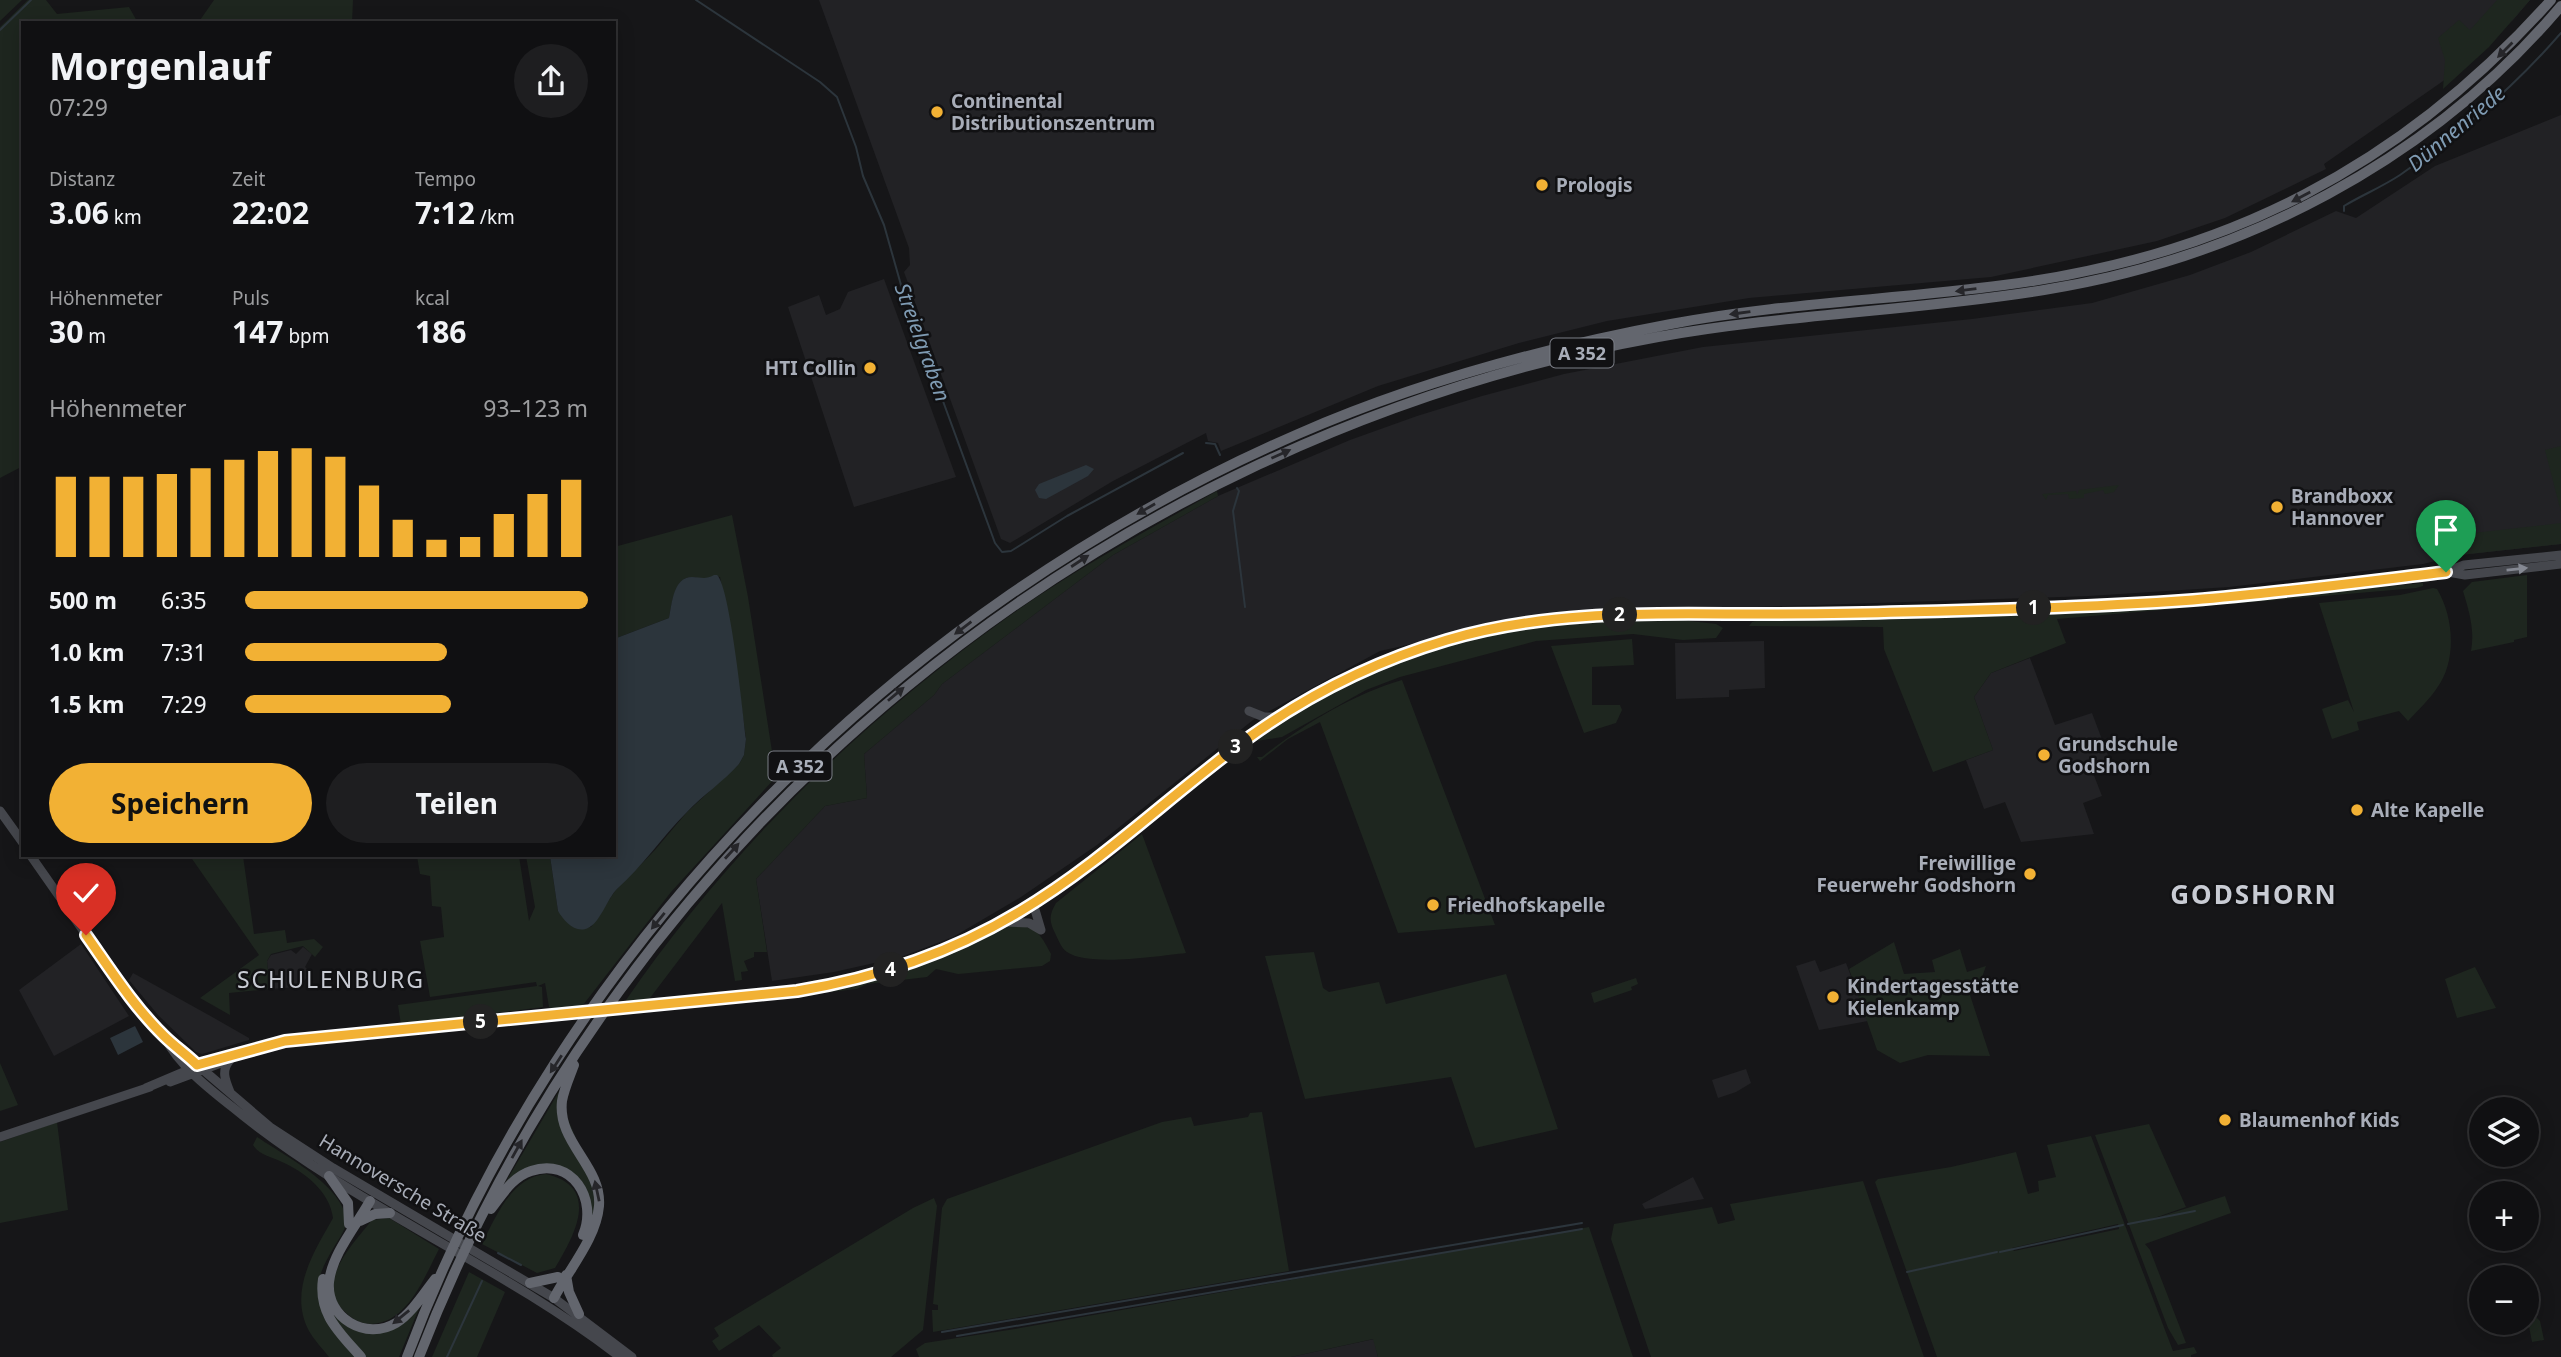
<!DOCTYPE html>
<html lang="de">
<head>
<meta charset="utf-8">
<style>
	:root { --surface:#101012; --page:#1e1e20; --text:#f1f3f6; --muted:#9c9d9f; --line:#303032; --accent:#f2b134 }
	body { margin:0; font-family:"Noto Sans",sans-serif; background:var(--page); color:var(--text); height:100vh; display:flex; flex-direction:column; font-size:26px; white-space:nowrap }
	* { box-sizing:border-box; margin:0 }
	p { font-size:23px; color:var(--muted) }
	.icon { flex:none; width:38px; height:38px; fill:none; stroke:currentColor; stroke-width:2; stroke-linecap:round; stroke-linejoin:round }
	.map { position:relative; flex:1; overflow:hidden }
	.drawer { position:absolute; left:21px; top:21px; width:595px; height:836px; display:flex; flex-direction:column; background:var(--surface); border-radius:0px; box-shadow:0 4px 18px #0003,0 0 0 2px var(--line) }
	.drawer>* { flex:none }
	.buttons { position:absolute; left:2469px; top:1097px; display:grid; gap:14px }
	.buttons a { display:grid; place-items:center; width:70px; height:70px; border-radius:50%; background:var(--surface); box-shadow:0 4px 18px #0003,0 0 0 2px var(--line); font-size:35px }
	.pin { position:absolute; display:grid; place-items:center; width:60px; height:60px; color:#fff; margin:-72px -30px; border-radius:50% 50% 50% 0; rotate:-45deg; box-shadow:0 0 7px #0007 }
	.pin .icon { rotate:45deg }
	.km { position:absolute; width:35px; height:35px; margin:-18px; border-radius:50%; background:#222; color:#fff; font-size:19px; line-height:35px; text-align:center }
	.round { display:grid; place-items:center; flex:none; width:74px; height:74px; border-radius:37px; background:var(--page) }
	.summary { display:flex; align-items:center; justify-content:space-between; height:119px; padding:0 28px }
	h1 { font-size:38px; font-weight:700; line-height:52px }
	.figures { display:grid; grid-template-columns:repeat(3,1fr); gap:10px; height:119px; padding:7px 28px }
	.figures div { display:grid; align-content:center }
	.figures b { font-size:30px; font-weight:700 }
	.figures small { font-size:19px; font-weight:400 }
	.figures p { font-size:19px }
	.chart { height:196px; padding:14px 28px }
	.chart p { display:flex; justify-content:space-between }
	.chart svg { width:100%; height:126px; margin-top:7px; stroke:var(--accent); stroke-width:6 }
	.cta { display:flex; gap:14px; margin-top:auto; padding:14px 28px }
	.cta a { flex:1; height:80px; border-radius:42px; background:var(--accent); color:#111; font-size:28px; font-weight:700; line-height:80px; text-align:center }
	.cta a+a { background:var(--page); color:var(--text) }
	ul { padding:0 28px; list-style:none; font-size:23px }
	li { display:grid; grid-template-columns:112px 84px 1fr; align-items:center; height:52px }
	li i { height:18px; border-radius:9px; background:var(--accent) }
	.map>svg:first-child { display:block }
</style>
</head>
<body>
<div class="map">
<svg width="2561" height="1357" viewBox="0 0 2561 1357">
	<rect width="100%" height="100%" fill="#161618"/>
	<path fill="#222225" d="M819 0H2530L2513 20 2456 72 2324 164 2326 169 2225 218 2157 241 1991 277 1749 298 1607 321 1519 343 1378 386 1221 451 1218 443 1208 441 1206 433 1113 481 1010 543 1001 539 904 272 910 265 909 248Z
		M2561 115V544L2460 555 2423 564 2229 587 2089 596 1545 614 1380 651 1253 720 1097 845 1021 897 953 937 901 957 834 972 772 981 756 879 825 806 867 798 864 754 934 695 942 684 1113 555 1218 496 1350 440 1417 416 1482 396 1564 374 1703 347 1972 319 2092 303 2190 275 2251 252 2336 211 2356 218 2435 166Z
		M884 279 956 477 854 507 788 307 819 295 826 315 840 309 848 292Z
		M1764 641 1765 688 1729 690V697L1676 699 1675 643Z
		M2030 658 2055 725 2092 713 2112 766 2093 773 2102 796 2083 803 2094 834 2021 842 2005 802 1984 809 1966 760 1993 750 1974 697 1991 673Z
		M81 944 129 1016 54 1056 19 990Z
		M303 947 312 954 305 967 311 973 299 987 270 989 267 961 271 955 291 950 296 954Z
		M1815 960 1820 972 1846 963 1868 1021 1819 1030 1796 966Z
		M133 973 214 1018 249 1038V1040L202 1054 196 1052 158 1015 129 980Z
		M1746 1069 1751 1083 1736 1092 1718 1098 1712 1080Z
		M1693 1177 1704 1199 1645 1209 1642 1204Z
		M1374 1339 1378 1357H1291Z"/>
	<path fill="#1e261f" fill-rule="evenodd" d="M0 0H22L0 21Z
		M28 0H46L57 14 129 7 138 23H23V466L0 478V27Z
		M214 0H353L352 23H198Z
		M2497 0H2530L2489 47 2443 89 2445 60 2438 38 2459 20 2470 30Z
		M2561 446V512L2545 450Z
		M2119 485 2114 492 2105 494 2103 490 2084 494V498L2069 499 2068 494 2048 495 2046 500 2042 494 2076 491 2077 495 2079 490Z
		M1217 491 1218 496 1113 555 942 684 934 695 864 754 867 798 825 806 756 879 767 952H754V957L744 961 748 971 741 972 742 980 735 981 722 903 650 998 624 1003C729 850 857 725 1008 617 1074 570 1146 531 1217 491Z
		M732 515 748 597 776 777 671 892 583 1005 554 1010 549 1007 545 983 538 986 542 987 543 1007 401 1025 398 1005 537 986 536 982 430 997 420 941 444 937 441 907 432 906 430 876 420 874 417 856H519L529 921 535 907 526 856H550L558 911 576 928 591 927 615 891 655 850 687 812 739 764 744 755 746 739 732 636 720 577C713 575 711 578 704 579 694 580 702 578 693 577 674 576 672 604 669 618L614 639V547Z
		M2561 523V544L2460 555 2449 550 2445 540 2459 539V531L2473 533Z
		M2527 575V637L2514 640V642L2471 651C2475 630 2469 611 2463 591L2472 582Z
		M2423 583V586L2416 588 2057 619 2066 643 1991 673 1974 697 1993 750 1933 772 1884 649 1883 627 1749 626 1752 622 1759 620C1981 619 2202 605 2423 583Z
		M2433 588 2437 589C2454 617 2457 661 2437 688 2429 700 2418 710 2408 721L2399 711 2357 722 2359 730 2332 739 2322 709 2348 700 2354 712 2319 603 2400 595Z
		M1656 617 1716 624 1723 628 1716 638 1683 640 1633 634 1536 641 1400 677 1366 690 1282 737 1257 741 1281 719 1331 688 1384 663 1452 641 1546 622Z
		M1632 639 1634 665 1592 667V705H1620L1622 710 1616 723 1584 733 1551 646Z
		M1402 680 1495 925 1398 933 1320 722 1288 739 1260 761 1257 757H1262C1303 725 1351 695 1402 680Z
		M1142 834 1186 953C1158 956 1089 967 1067 952 1061 948 1058 939 1055 933 1049 921 1049 915 1056 903Z
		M190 856H243L254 934 285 930 287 943 314 939 323 947 315 957 303 946 271 954 267 961 270 989 229 993 230 1015 200 998 259 955Z
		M1011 925C1036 927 1039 931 1051 954L1050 961 1042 966 969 973 958 974 936 969 927 977 867 984 857 989 803 995 882 976 927 962Z
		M1894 942 1904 974 1935 972 1932 960 1960 949 1967 972 1986 966 1981 980 1970 995 1990 1056 1928 1055 1900 1063 1877 1050 1849 969Z
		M1314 952 1323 988 1329 992 1379 982 1386 1004 1506 974 1558 1129 1475 1148 1451 1077 1305 1099 1265 956Z
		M2475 967 2496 1008 2457 1018 2445 979Z
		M1636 978 1638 984 1631 987 1632 990 1594 1003 1591 993Z
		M0 1063 18 1105 0 1111Z
		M561 1088 560 1101C569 1122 600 1189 596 1209 591 1233 578 1252 564 1272L584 1240 589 1196 550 1166 504 1185Z
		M1262 1112 1289 1271 933 1332 932 1310H938V1305L933 1304 942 1208 947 1199 1162 1122 1191 1117 1194 1126 1248 1117 1250 1113Z
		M57 1122 68 1210 0 1223V1142Z
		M2149 1124 2186 1207 2137 1224 2225 1196 2231 1213 2145 1244 2150 1250 2186 1343 2178 1345 2168 1328 2095 1135Z
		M2091 1136 2173 1351 2194 1347 2197 1353 2191 1355V1357H1937L1875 1182 1878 1179 1951 1167 2016 1152 2028 1194 2039 1191 2038 1181 2056 1177 2047 1145ZM2118 1224 2119 1229 2014 1251 2012 1248Z
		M257 1137C282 1154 348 1188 346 1223 345 1231 338 1240 334 1247 327 1259 316 1277 319 1292 321 1303 348 1344 356 1357H329C323 1349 314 1340 309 1331 288 1291 314 1252 333 1218 330 1192 305 1172 282 1162 272 1157 259 1155 253 1145Z
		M546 1174C602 1187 574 1236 555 1268L537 1273 482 1244C496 1216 512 1177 546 1174Z
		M1863 1181 1924 1357H1651L1611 1239 1614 1224 1712 1207 1718 1224 1735 1220 1730 1204Z
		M934 1198 937 1206 923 1330 891 1357H773L772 1355 781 1348 759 1325 719 1351 712 1341 719 1336 714 1328 913 1208Z
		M389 1218 439 1249C427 1272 414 1306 390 1319 379 1325 364 1326 354 1319 308 1289 349 1249 372 1220Z
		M1589 1227 1633 1357H1378L1373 1339 1291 1357H919L916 1349 925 1343 1015 1329Z
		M335 1258 330 1303 365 1333 420 1306 399 1357H364L337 1327 324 1292Z
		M469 1272 505 1292 477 1357H432Z
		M2534 1315 2540 1321 2544 1340 2532 1342 2527 1316Z"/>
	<path fill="#2c353c" d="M1086 465 1094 469 1088 476 1046 499 1039 498 1035 490 1039 484Z
		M714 575H717C730 586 743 714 746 739L744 755 739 764C723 782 703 795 687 812 662 837 643 866 617 889 607 899 600 923 588 928 575 934 564 921 558 911L550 856H614V639L669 618C672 604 673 577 692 577 701 577 705 580 714 575Z
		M135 1026 143 1042 118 1055 110 1038Z"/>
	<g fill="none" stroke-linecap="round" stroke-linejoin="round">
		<path stroke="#2c353c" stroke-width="2" d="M696 0 820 82 837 97 856 147 863 176 884 225 903 292 995 543 1002 552 1011 551 1067 516 1183 453
			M0 30 31 0
			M2344 211V206C2362 195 2382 187 2400 175 2458 135 2515 86 2561 33
			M1206 443 1215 444 1220 455
			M1237 488 1239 491 1233 511 1245 607
			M2128 1224 2195 1211
			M2000 1252 2123 1225
			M498 1253 521 1265
			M1907 1272 1997 1252
			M942 1332 1582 1223
			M957 1336 1582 1229
			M447 1357 482 1281"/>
		<path stroke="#45474d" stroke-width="9" d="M2448 572 2465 575 2561 564
			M1249 711 1264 717H1277
			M0 811 23 843
			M31 856 124 989 165 1038C179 1065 207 1087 231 1106 351 1205 498 1263 620 1357
			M1033 903 1041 930
			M1004 922 1029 923 1041 930
			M167 1039 270 1127 333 1168 554 1298 632 1357
			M170 1082 229 1060
			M146 1088 212 1060 285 1041 763 995C856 984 945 958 1025 908 1109 856 1179 785 1261 729 1318 689 1379 661 1446 640 1535 613 1629 613 1721 614 1781 614 1841 614 1901 612 1996 610 2092 607 2188 600 2274 594 2360 583 2446 572L2464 565 2561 555
			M230 1092C225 1080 221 1070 230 1060
			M0 1137 150 1087"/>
		<path stroke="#63666e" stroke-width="10" d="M329 1176 348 1203 349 1224
			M370 1201C356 1226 332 1254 329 1282 326 1318 366 1341 396 1323 412 1313 424 1293 435 1279
			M491 1209C502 1195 512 1177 531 1171 572 1157 598 1199 583 1235
			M360 1221 375 1214 390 1213
			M566 1275 569 1292 579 1314
			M323 1279C318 1314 339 1332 361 1357
			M530 1283 558 1277
			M554 1298C569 1269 596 1239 599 1206 602 1166 557 1143 562 1101 564 1089 570 1076 574 1065
			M407 1357C561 944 896 609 1298 434 1417 382 1543 348 1671 324 1781 303 1893 300 2004 285 2225 257 2403 166 2551 0
			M419 1357C622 831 1103 437 1658 337 1785 314 1916 311 2044 290 2243 258 2430 161 2561 6"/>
	</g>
	<defs><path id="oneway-solid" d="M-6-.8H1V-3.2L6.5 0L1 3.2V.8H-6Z" transform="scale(1.75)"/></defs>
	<g fill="#26262a">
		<use href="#oneway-solid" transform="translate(2505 50) rotate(135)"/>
		<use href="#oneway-solid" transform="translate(2301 197) rotate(152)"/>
		<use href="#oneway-solid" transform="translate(1966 290) rotate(173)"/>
		<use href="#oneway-solid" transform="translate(1740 313) rotate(172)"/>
		<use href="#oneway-solid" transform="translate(1281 454) rotate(-24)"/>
		<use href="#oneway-solid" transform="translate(1146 509) rotate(150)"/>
		<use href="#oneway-solid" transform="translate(1080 561) rotate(-33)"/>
		<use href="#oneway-solid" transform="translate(963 628) rotate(143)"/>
		<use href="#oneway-solid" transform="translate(896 694) rotate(-40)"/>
		<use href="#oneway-solid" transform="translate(732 851) rotate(-48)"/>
		<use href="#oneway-solid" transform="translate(658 921) rotate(129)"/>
		<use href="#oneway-solid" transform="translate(556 1064) rotate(123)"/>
		<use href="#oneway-solid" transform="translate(517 1149) rotate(-61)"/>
		<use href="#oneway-solid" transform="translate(597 1191) rotate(-102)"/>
		<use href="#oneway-solid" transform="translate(401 1317) rotate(141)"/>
	</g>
	<use fill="#858993" href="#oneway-solid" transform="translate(2517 569) rotate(-6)"/>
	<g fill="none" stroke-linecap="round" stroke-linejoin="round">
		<defs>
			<path id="route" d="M86 935C110 969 134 1007 164 1036 174 1046 187 1055 197 1065L285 1041 797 991C876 978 951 953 1019 912 1103 862 1172 793 1251 736 1311 693 1376 661 1447 640 1538 613 1633 613 1726 614 1785 614 1844 614 1902 612 1999 610 2096 607 2193 600 2278 593 2362 582 2446 572"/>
		</defs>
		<use href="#route" stroke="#fff" stroke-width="14"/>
		<use href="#route" stroke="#f2b134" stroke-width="9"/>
	</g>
	<g fill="#f2b134" stroke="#111113" stroke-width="2.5">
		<circle cx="937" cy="112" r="7"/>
		<circle cx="1542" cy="185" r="7"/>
		<circle cx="870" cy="368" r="7"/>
		<circle cx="2277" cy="507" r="7"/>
		<circle cx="2044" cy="755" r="7"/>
		<circle cx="2357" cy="810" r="7"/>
		<circle cx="2030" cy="874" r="7"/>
		<circle cx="1433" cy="905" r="7"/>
		<circle cx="1833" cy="997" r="7"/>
		<circle cx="2225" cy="1120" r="7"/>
	</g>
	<g text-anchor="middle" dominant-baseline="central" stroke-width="5" stroke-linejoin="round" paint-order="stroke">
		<g fill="#111113" stroke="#7b7e86" stroke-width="2">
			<rect x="1550.5" y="338.5" width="63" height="29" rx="5"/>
			<rect x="768.5" y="751.5" width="63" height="29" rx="5"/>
		</g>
		<g font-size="18" font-weight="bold" fill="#a8adb8">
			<text x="1582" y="353">A 352</text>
			<text x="800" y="766">A 352</text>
		</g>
		<g font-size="19" font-weight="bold" fill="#a8adb8" stroke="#111113" text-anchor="start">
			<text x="951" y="101">Continental<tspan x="951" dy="22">Distributionszentrum</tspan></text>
			<text x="1556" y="185">Prologis</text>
			<text x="856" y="368" text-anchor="end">HTI Collin</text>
			<text x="2291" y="496">Brandboxx<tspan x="2291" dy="22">Hannover</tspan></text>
			<text x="2058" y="744">Grundschule<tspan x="2058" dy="22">Godshorn</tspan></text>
			<text x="2371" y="810">Alte Kapelle</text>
			<text x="2016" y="863" text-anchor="end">Freiwillige<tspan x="2016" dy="22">Feuerwehr Godshorn</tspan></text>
			<text x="1447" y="905">Friedhofskapelle</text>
			<text x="1847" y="986">Kindertagesstätte<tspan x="1847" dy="22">Kielenkamp</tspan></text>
			<text x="2239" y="1120">Blaumenhof Kids</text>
		</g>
		<g font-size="19" fill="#a8adb8" stroke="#111113">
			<text transform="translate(403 1188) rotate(31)">Hannoversche Straße</text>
		</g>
		<g font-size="21" font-style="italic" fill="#7f9bb3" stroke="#111113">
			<text transform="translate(2456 128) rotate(-40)">Dünnenriede</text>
			<text transform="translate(923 342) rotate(70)">Streielgraben</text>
		</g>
		<g font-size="23" letter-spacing="2" fill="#c9ccd4" stroke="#111113">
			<text x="331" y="979">SCHULENBURG</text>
		</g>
		<g font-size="26" font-weight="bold" letter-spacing="2" fill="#c9ccd4" stroke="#111113">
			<text x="2254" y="894">GODSHORN</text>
		</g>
	</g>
</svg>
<div class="buttons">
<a><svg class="icon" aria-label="layers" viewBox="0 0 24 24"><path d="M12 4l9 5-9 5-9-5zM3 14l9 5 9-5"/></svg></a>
<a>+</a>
<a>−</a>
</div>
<div class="pin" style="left:2446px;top:572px;background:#1e9e55"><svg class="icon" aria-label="arrive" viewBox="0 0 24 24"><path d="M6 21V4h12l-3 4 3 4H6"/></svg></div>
<div class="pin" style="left:86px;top:935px;background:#d93025"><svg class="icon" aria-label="check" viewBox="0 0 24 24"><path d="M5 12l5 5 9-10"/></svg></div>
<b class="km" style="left:2034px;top:608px">1</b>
<b class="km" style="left:1620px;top:615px">2</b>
<b class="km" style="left:1236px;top:747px">3</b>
<b class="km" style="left:891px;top:970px">4</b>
<b class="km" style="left:481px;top:1022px">5</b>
<section class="drawer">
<div class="summary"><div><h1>Morgenlauf</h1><p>07:29</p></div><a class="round"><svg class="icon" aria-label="share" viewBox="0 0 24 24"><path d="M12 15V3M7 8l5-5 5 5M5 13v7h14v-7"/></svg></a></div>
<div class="figures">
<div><p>Distanz</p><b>3.06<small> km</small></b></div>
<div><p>Zeit</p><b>22:02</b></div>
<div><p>Tempo</p><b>7:12<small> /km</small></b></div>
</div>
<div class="figures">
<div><p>Höhenmeter</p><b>30<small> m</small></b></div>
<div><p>Puls</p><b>147<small> bpm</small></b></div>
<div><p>kcal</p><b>186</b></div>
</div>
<div class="chart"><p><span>Höhenmeter</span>93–123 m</p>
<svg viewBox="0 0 160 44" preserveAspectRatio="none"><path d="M5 44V16M15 44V16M25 44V16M35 44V15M45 44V13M55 44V10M65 44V7M75 44V6M85 44V9M95 44V19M105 44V31M115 44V38M125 44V37M135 44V29M145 44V22M155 44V17"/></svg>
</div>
<ul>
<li><b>500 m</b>6:35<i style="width:100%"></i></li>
<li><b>1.0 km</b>7:31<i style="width:59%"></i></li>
<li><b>1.5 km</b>7:29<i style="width:60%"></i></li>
</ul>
<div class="cta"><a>Speichern</a><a>Teilen</a></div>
</section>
</div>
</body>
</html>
